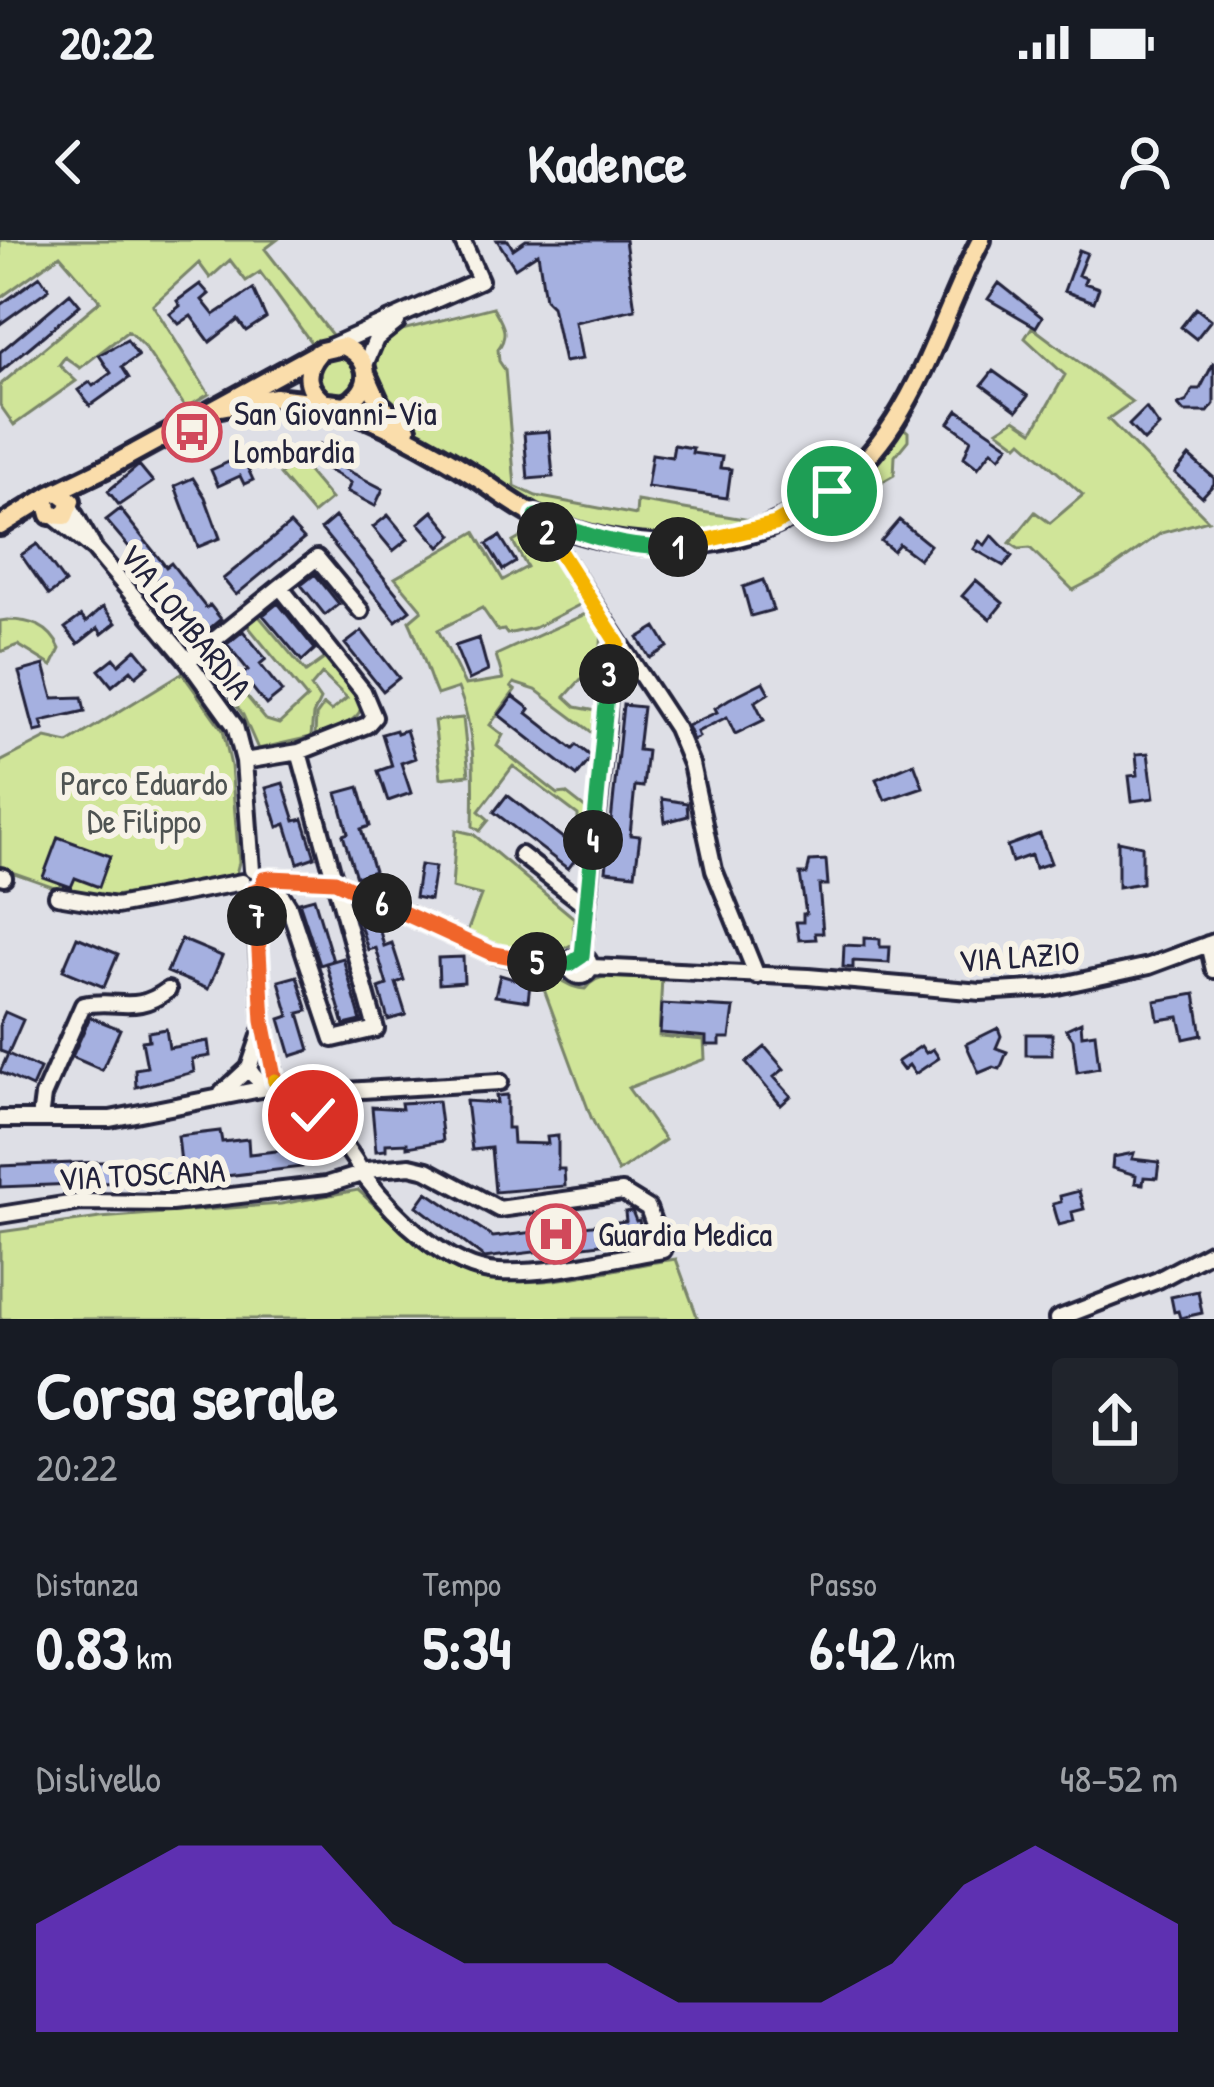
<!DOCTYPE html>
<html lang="it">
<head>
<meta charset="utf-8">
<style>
	:root { --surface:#171b24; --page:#20242c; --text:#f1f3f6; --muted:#9ea1a6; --accent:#7c3aed }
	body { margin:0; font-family:"Patrick Hand",sans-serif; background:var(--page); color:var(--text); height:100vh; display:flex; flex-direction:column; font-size:45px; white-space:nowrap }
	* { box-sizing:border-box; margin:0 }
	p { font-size:39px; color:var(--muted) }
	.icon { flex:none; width:66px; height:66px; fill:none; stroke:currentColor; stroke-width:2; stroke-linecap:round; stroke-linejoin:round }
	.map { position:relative; height:1079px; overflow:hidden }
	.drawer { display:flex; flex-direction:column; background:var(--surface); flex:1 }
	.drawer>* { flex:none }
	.pin { position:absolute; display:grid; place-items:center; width:102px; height:102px; color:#fff; margin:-51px; border:6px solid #fff; border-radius:50%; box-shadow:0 3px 12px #0007 }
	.km { position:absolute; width:60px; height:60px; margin:-30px; border-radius:50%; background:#222; color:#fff; font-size:33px; line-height:60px; text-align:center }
	.round { display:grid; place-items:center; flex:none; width:126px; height:126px; border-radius:12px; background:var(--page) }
	.headline { display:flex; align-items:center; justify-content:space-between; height:204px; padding:0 36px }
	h1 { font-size:66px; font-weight:800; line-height:90px }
	.stats { display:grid; grid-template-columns:repeat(3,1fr); gap:18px; height:204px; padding:12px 36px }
	.stats div { display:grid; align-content:center }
	.stats b { font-size:60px; font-weight:800 }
	.stats small { font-size:33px; font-weight:400 }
	.stats p { font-size:33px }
	.chart { height:336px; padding:24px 36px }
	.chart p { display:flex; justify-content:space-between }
	.chart svg { width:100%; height:216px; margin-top:12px; fill:var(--accent); opacity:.7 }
	.status { display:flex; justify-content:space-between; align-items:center; height:84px; padding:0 60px; background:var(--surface); direction:ltr }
	.status svg { height:33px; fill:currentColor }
	header { display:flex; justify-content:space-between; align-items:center; height:156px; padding:0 36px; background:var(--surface); font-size:54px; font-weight:800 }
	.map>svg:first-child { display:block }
</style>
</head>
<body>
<div class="status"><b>20:22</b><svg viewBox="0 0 49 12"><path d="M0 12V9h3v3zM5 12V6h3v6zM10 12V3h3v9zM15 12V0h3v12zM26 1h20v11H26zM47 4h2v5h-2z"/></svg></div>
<header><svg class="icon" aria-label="back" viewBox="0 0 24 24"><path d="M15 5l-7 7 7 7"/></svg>Kadence<svg class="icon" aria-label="person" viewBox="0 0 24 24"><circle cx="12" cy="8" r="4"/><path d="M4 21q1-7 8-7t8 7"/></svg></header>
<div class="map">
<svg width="1214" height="1079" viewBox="0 0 1214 1079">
	<rect width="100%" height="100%" fill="#dedfe6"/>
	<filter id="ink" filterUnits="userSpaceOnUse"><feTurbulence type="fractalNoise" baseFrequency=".00833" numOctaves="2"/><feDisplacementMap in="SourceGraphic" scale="24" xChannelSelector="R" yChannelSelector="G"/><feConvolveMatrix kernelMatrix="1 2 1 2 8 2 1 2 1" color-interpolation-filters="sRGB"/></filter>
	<g filter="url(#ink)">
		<path fill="#d0e599" stroke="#79846a" stroke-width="3" d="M0 0H277L265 9 332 95 312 104 260 32 246 41 230 20 210 38 199 23 153 65 209 154 186 168 145 108 128 91 80 128 65 117 59 125 76 141 14 185 0 165V145L100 61 60 15 0 58Z
			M493 67C502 83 510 93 498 109L499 121 505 130 515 246 536 256 636 275 637 261 750 280C695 299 643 303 586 288 529 273 480 233 433 200 419 190 400 181 389 167 370 143 367 114 390 93Z
			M1032 87 1132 162 1108 179 1208 280 1161 293 1104 334 1073 350 1030 308 1019 309 1010 303 1035 272 1050 283 1083 255 1022 201 1018 205 998 190 1015 179 1033 191 1065 135 1025 98Z
			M332 113 350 116 361 136 349 157 325 156 315 142 318 124Z
			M898 183 908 192V200L895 216 894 235 882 242 864 227Z
			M298 220 331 259 313 274 280 235Z
			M537 288 585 362 534 388 507 394 504 390 498 391 482 368 438 390 465 445 503 439 496 415 590 372 602 390 599 435 581 439 565 457 576 467 596 471 593 493 536 450 514 443 511 447 515 450 490 485 503 495 497 506 558 554 566 553 589 571 585 587 578 582V575L513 526 479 571 489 580 480 591 473 586C474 540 476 491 458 448L437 455C426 430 421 406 409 381L422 370 395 338 475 292 503 340 527 327 513 302Z
			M258 375 306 432 328 416C364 463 384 473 315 496L316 476 324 465 331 471 347 458 322 434 311 447 320 460 313 475 311 497 258 509 243 475 204 420 216 410 233 430 229 435 266 480 279 484 307 458 247 385Z
			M7 380C31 380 50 386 60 409L52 426 18 405 0 412V381Z
			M182 433 223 490 231 526 239 622 236 634 227 639 107 657 80 656 0 628V522L46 498 68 503Z
			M463 478 469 535 441 538 434 481Z
			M456 590 473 594 574 678 573 704C540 724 500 711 466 695L481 655 452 648Z
			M538 733C557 733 568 749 585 749 601 727 637 736 662 737L659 796 704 800 705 819 628 848 665 900 618 932 591 877Z
			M358 950C390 978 423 1015 462 1031 530 1058 608 1027 676 1019L698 1079H0V992L100 978 281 964Z"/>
		<path fill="#a5b0e0" stroke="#22223b" stroke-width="3" d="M497 0H508L513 9 526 0H625L635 69 575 82 582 119 564 122 552 66 545 59 538 13 515 28Z
			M1079 10 1087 13 1078 35 1086 38 1084 43 1099 48 1094 62 1064 51Z
			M40 36 49 49 0 84V65Z
			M999 43 1042 77 1036 87 988 59Z
			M200 44 209 54 202 60 214 75 253 49 266 78 246 91 238 80 210 102 191 76 179 84 170 74 180 66 177 61Z
			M70 53 80 65 0 132V112Z
			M1196 68 1211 80 1196 99 1181 87Z
			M127 100 138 116 122 127 129 138 90 166 78 150 90 142 93 146 111 133 99 115Z
			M1214 122V164L1208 172H1184L1178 165 1187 161 1193 149H1200Z
			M993 131 1028 156 1017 171 982 145Z
			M1146 168 1159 186 1144 201 1129 185Z
			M958 170 1009 205 1000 217 992 210 978 228 964 217 971 199 949 183Z
			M549 191 553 237 528 239 524 193Z
			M320 204 348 219 343 228 383 249 375 266 347 251 351 243 311 220Z
			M674 205 693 208 692 213 722 217 720 228 731 229 727 258 647 247 652 214 672 217Z
			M242 216 253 240 244 244 240 236 218 246 211 230Z
			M1189 216 1214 238V244L1202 257 1175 233Z
			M139 225 153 242 119 265 108 251Z
			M193 238 205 257 220 298 198 307 175 246Z
			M120 269 166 327 171 323 206 368 210 365 221 379 203 394 106 280Z
			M433 271 453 295 440 307 419 283Z
			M388 275 408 299 393 311 373 287Z
			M335 277 410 370 396 381 321 289Z
			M899 280 930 305 919 319 899 304 893 311 881 301Z
			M290 284 304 299 236 355 223 339Z
			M992 295 1012 316 1004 326 974 309 979 301 985 305Z
			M500 296 516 322 503 330 487 304Z
			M37 304 65 343 49 355 21 315Z
			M315 334 339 364 325 375 301 345Z
			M763 340 773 370 751 376 743 347Z
			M976 340 1003 363 990 379 962 356Z
			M278 363 315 409 302 421 263 375Z
			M103 367 116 383 102 394 98 388 78 404 65 388 81 376 86 382Z
			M656 387 668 407 650 418 638 398Z
			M243 391 266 419 260 424 282 452 266 465 242 435 248 430 227 404Z
			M362 391 399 438 383 451 345 404Z
			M479 398 488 431 469 440 455 406Z
			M136 409 149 425 136 436 131 430 112 446 99 430 114 418 119 424Z
			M44 425 53 458 82 457 85 471 41 481 44 490 35 492 19 432Z
			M763 442 769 453 755 462 764 480 735 494 727 477 697 492 699 497 693 500 687 486 717 472 715 468 729 459Z
			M513 456 530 469 527 473 573 509 577 505 592 517 577 536 499 475Z
			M623 465 643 467 638 510 647 511 643 547 635 546 630 595 640 596 635 634 606 631Z
			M396 490 397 493 406 490 415 518 401 523 411 553 388 561 378 531 392 526 382 494Z
			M1148 513 1154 558 1132 561 1129 536 1138 535 1136 514Z
			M914 523 923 547 885 560 876 539Z
			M283 543 295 581 303 579 315 617 298 623 286 584 278 587 266 548Z
			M359 547 370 586 361 589 374 631 356 637 343 595 348 593 337 553Z
			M507 555 581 612 568 629 494 572Z
			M662 559 687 563 688 576 665 582Z
			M1040 594 1051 623 1035 628 1031 615 1012 622 1007 606Z
			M58 597 110 616 99 647 75 638 71 647 43 637Z
			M1118 601 1142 606V643L1118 647Z
			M826 620 828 645H819L823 693H815L816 699 799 700 796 682H803V674H806L800 634H807L810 621Z
			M420 625 435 627 430 660 415 657Z
			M314 658 333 721 320 725 299 662Z
			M375 673 384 706 392 703 404 740 396 743 406 775 388 780 379 748 387 745 376 708 368 710 358 678Z
			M77 697 118 714 104 747 63 730Z
			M864 698 880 699V707H890L889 723 853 721V728L843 727 844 705 864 706Z
			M181 699 222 716 208 749 167 732Z
			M463 717 464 742 439 744 438 718Z
			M343 718 361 781 344 785 326 723Z
			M500 735 530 744 528 761 495 756Z
			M297 736 308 771 299 773 310 810 291 816 280 779 289 776 279 741Z
			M1195 754 1202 795 1184 799 1179 777 1158 780 1155 761Z
			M662 764 734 768 730 798H720V805H706V797L660 793Z
			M5 772 23 780 8 814 0 811V783Z
			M90 777 120 789 102 830 72 817Z
			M1081 782 1082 795 1095 793 1099 828 1077 832 1073 799 1066 789Z
			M998 788 1001 796 996 808 1007 812 1000 829 993 827 979 833 966 804Z
			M166 789 169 808 208 801 210 816 192 819 194 832 136 847 135 829 147 827 142 801 149 800 148 792Z
			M1026 794H1052V815H1026Z
			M921 806 926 813 933 809 939 818 915 834 909 825 903 830 897 822Z
			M765 807 784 829 774 837 791 856 781 865 746 823Z
			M8 814 40 829 32 847 0 832Z
			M507 855V888H512L513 903 548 904 547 897 558 896V929H564L565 946 495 952 491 908 472 910 466 861 497 863 496 856Z
			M438 861 443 901 407 907V903L386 904V910L376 911 372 867 402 869 401 863Z
			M220 891 222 902 248 899 249 914 303 908 302 927 183 941 178 896Z
			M1134 913 1132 919 1159 922 1157 938 1144 937 1143 944 1135 943 1136 935 1112 928 1113 917Z
			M124 921 125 942 0 947V926Z
			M1079 951 1084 969 1072 972 1074 981 1059 985 1053 964 1061 962 1060 956Z
			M427 952 493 997 626 981 625 972 632 971 636 981 639 980 642 999 484 1018 417 966Z
			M1198 1051 1202 1073 1180 1078 1178 1071 1174 1072 1171 1057Z"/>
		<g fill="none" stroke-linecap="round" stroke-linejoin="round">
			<defs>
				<path id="minor" d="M332 106 480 40 462 0
					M365 125 376 99 397 82
					M71 268 92 305
					M536 276 676 488 691 524 714 630 757 736
					M55 277 94 309 188 421 235 486 244 521 252 630
					M280 347 317 318 361 371
					M188 421 280 347 363 451 374 477 367 485 299 512 244 521
					M521 615 579 660 587 661
					M0 636 4 637
					M269 638 335 641 491 713 526 722 570 725
					M271 638 289 667 333 799 376 789 299 512
					M254 651 263 781 274 840
					M57 656 116 666 242 642
					M1208 704 1214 730
					M570 726a10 10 0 1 1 20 0a10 10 0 1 1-20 0Z
					M582 716 606 488 610 412 618 404
					M591 727 808 737 981 752 1048 748 1149 726 1214 702
					M249 828C258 849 280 844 296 857 320 877 345 901 360 929
					M222 853 249 828 261 793
					M293 854 500 842
					M0 879H110L271 847
					M40 879 43 856 83 765C119 758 134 775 168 750
					M365 937C394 975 447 1029 498 1032 552 1035 610 1018 663 1010L648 968 622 952 499 969 427 930 410 926 367 930
					M0 975 82 962 171 963 326 945 358 935
					M1057 1079 1158 1040 1214 1010"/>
				<path id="major" d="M318 114C303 131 306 150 325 163
					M367 136 380 165 407 189
					M335 165C385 183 429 207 473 235 495 249 518 268 542 279 671 335 817 303 895 181 931 125 950 59 981 0
					M46 260 50 275 65 276 71 261 59 252
					M0 286 50 255 114 224 321 111 343 106C373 119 374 150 345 165L275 157 221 167"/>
			</defs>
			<use href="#minor" stroke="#22223b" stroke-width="22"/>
			<use href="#major" stroke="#22223b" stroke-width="26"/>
			<use href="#minor" stroke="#f7f3e8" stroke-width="14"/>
			<use href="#major" stroke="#faddab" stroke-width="16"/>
		</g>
	</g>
	<g fill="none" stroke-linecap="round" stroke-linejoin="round" filter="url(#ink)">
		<defs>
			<path id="split-1" d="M678 307 775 284 832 251"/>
			<path id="split-2" d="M547 292 536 276C581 294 629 311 678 307"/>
			<path id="split-3" d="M547 292 618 404 610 412 609 434"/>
			<path id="split-4" d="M593 600 609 434"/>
			<path id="split-5" d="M537 722 570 724 582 716 593 600"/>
			<path id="split-6" d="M382 663 491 713 537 722"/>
			<path id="split-7" d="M257 676 254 651 262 647 264 639 271 638 335 641 382 663"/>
			<path id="split-8" d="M257 676 263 781 275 841"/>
			<path id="split-9" d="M275 841 313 875"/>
		</defs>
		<use href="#split-1" stroke="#fff" stroke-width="24"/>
		<use href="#split-2" stroke="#fff" stroke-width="24"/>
		<use href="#split-3" stroke="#fff" stroke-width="24"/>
		<use href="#split-4" stroke="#fff" stroke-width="24"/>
		<use href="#split-5" stroke="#fff" stroke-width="24"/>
		<use href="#split-6" stroke="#fff" stroke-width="24"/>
		<use href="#split-7" stroke="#fff" stroke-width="24"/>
		<use href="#split-8" stroke="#fff" stroke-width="24"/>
		<use href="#split-9" stroke="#fff" stroke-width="24"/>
		<use href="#split-1" stroke="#f5b400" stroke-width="15"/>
		<use href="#split-2" stroke="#22a559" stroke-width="15"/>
		<use href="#split-3" stroke="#f5b400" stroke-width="15"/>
		<use href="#split-4" stroke="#22a559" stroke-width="15"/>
		<use href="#split-5" stroke="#22a559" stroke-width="15"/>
		<use href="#split-6" stroke="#f0652b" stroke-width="15"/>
		<use href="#split-7" stroke="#f0652b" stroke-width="15"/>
		<use href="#split-8" stroke="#f0652b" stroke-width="15"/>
		<use href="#split-9" stroke="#f5b400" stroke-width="15"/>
	</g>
	<defs>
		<symbol id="bus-ring" viewBox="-11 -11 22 22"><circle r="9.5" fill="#f7f3e8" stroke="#d1495b" stroke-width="1.5"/><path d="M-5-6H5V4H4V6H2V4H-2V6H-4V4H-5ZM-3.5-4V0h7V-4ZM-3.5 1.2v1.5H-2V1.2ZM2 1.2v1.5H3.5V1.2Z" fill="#d1495b"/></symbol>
		<symbol id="hospital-ring" viewBox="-11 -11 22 22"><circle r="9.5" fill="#f7f3e8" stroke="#d1495b" stroke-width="1.5"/><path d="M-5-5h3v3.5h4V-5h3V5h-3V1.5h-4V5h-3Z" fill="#d1495b"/></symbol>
	</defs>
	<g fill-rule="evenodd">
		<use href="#bus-ring" x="159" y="159" width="66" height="66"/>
		<use href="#hospital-ring" x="523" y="961" width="66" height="66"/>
	</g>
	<g text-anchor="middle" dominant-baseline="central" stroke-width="12" stroke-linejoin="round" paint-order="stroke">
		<g font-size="33" fill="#22223b" stroke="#f7f3e8" text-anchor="start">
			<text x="234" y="173">San Giovanni-Via<tspan x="234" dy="38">Lombardia</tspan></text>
			<text x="598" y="994">Guardia Medica</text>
		</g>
		<g font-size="33" fill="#22223b" stroke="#f7f3e8">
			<text transform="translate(186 381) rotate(51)">VIA LOMBARDIA</text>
			<text transform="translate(1019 716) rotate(-4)">VIA LAZIO</text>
			<text transform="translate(142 934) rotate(-3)">VIA TOSCANA</text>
		</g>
		<g font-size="33" fill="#4e5352" stroke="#f7f3e8">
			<text x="144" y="543">Parco Eduardo<tspan x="144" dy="38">De Filippo</tspan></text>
		</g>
	</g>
</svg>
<div class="pin" style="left:832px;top:251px;background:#1e9e55"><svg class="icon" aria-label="arrive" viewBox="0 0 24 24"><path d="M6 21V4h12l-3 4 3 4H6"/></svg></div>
<div class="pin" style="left:313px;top:875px;background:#d93025"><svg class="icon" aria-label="check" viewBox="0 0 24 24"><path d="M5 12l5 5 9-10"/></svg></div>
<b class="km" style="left:678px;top:307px">1</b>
<b class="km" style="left:547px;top:292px">2</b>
<b class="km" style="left:609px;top:434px">3</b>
<b class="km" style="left:593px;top:600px">4</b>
<b class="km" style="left:537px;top:722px">5</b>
<b class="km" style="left:382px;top:663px">6</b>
<b class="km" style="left:257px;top:676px">7</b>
</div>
<section class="drawer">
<div class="headline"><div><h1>Corsa serale</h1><p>20:22</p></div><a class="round"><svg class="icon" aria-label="share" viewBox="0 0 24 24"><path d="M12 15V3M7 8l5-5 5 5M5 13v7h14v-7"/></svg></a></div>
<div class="stats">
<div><p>Distanza</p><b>0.83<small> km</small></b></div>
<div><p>Tempo</p><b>5:34</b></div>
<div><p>Passo</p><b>6:42<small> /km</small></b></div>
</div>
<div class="chart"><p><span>Dislivello</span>48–52 m</p>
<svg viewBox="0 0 160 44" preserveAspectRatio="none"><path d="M0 44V22L10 14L20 6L30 6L40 6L50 22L60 30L70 30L80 30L90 38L100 38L110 38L120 30L130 14L140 6L150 14L160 22V44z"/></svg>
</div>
</section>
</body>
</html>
